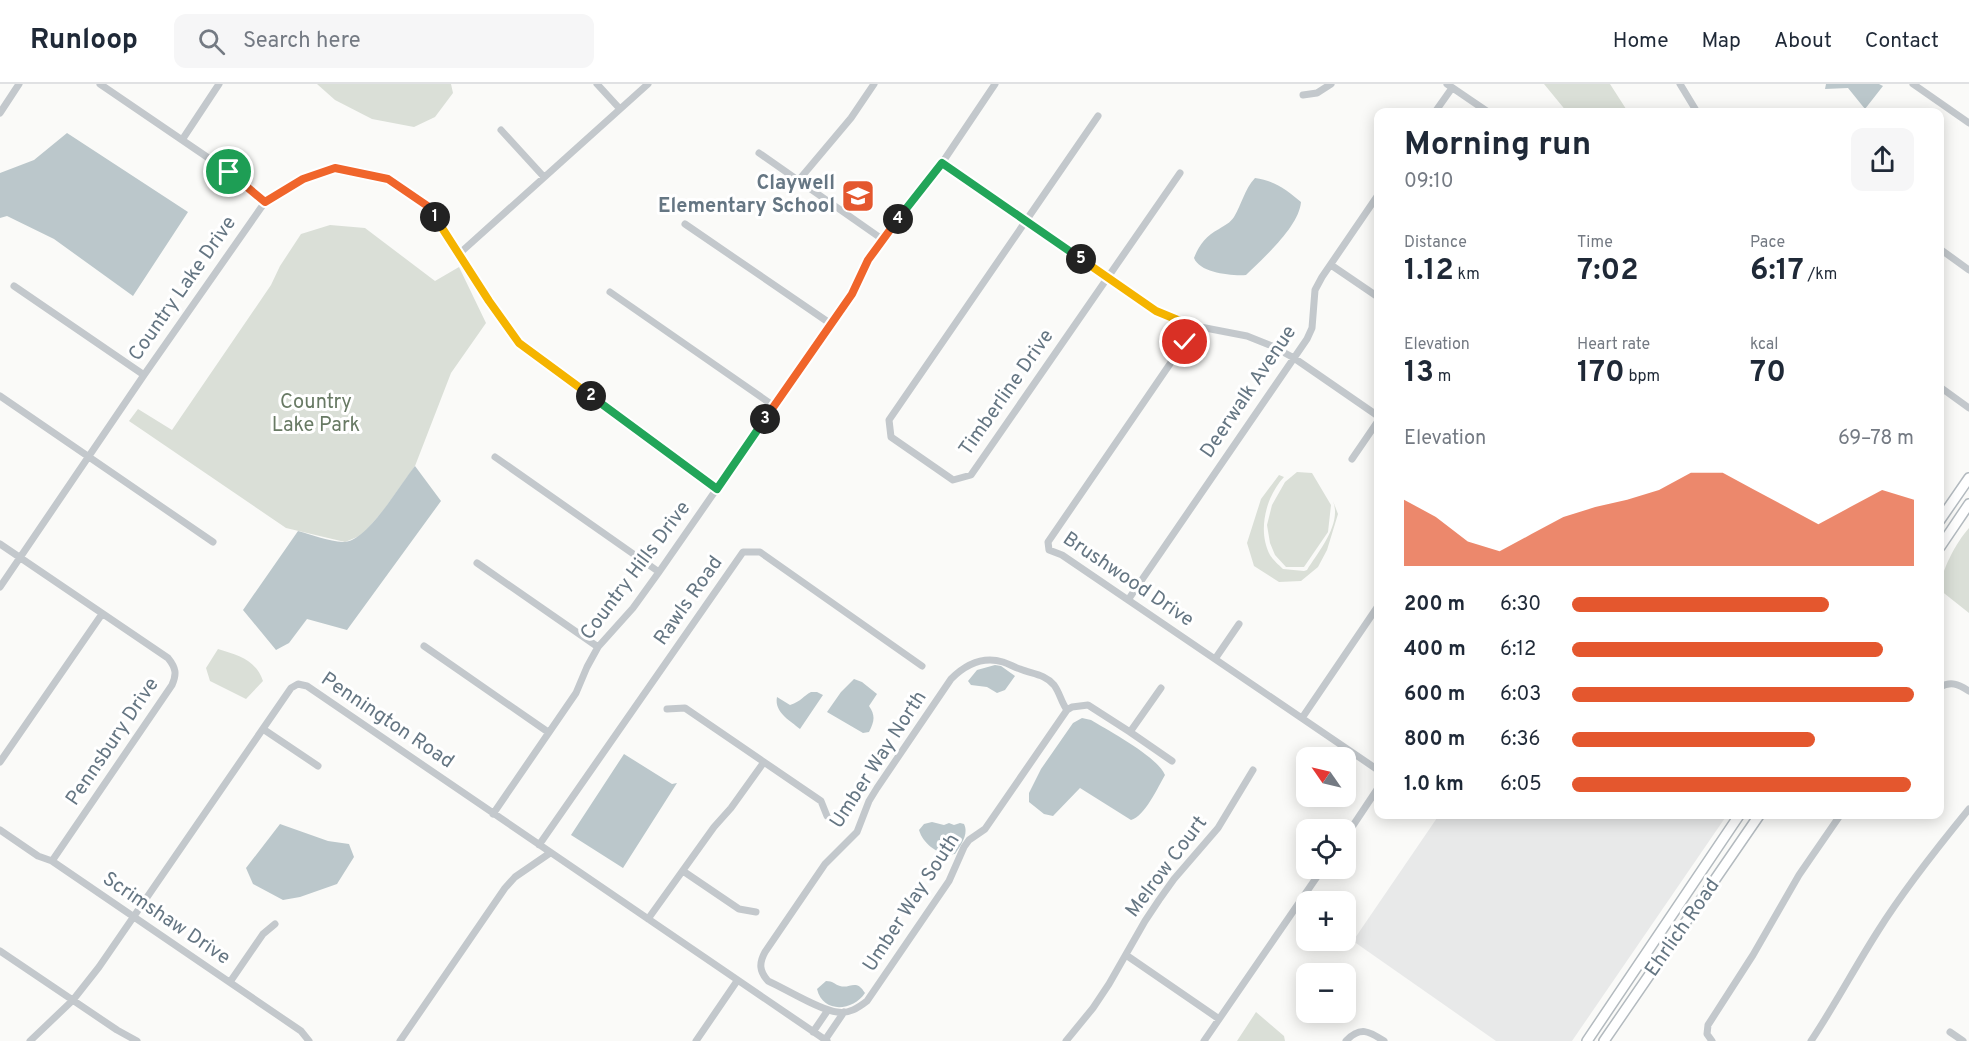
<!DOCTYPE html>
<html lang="en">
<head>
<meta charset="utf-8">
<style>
	:root { --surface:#fff; --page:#f6f6f7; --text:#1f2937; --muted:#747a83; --line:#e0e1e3; --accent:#e4572e }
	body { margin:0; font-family:Overpass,sans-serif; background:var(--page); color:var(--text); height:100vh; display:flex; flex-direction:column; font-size:22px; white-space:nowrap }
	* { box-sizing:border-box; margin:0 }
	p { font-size:20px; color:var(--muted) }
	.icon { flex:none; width:33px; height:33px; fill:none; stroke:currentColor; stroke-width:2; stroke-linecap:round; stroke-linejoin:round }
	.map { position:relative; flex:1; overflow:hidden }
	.details { position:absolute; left:1374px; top:24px; width:570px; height:711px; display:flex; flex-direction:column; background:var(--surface); border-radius:12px; box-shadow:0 3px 15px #0003 }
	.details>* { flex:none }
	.needle { width:39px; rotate:304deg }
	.tools { position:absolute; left:1296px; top:663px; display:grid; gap:12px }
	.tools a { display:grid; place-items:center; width:60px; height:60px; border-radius:12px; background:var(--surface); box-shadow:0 3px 15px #0003; font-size:30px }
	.pin { position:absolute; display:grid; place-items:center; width:51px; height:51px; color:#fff; margin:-26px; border:3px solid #fff; border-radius:50%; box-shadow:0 2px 6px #0007 }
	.km { position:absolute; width:30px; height:30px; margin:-15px; border-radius:50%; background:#222; color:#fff; font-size:16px; line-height:30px; text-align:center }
	.round { display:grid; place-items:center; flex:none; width:63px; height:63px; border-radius:12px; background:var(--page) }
	.overview { display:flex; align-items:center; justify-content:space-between; height:102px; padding:0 30px }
	h1 { font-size:33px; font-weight:700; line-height:45px }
	.figures { display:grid; grid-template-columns:repeat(3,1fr); gap:9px; height:102px; padding:6px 30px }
	.figures div { display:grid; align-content:center }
	.figures b { font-size:30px; font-weight:700 }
	.figures small { font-size:16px; font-weight:400 }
	.figures p { font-size:16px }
	.chart { height:168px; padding:12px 30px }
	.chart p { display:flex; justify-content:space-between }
	.chart svg { width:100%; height:108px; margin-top:6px; fill:var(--accent); opacity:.7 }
	ul { padding:0 30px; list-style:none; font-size:20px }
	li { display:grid; grid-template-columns:96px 72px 1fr; align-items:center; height:45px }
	li i { height:15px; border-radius:8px; background:var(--accent) }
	header { display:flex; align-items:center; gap:36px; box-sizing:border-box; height:84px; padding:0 30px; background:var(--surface); border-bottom:2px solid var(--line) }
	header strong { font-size:28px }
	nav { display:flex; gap:33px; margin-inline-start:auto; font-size:21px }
	.search { width:420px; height:54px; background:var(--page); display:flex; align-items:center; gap:15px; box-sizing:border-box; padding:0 21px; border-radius:12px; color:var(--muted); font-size:22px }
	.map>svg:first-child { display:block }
</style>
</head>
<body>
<header>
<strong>Runloop</strong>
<div class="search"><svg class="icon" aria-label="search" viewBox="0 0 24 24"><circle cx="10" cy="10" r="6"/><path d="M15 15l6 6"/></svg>Search here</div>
<nav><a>Home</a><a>Map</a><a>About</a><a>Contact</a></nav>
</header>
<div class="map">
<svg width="1969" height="957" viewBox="0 0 1969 957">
	<rect width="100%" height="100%" fill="#fafaf8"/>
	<path fill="#e8e9e9" d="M1439 731V730L1727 731 1572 957H1496L1353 857Z"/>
	<path fill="#dadfd7" d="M317 0H451L453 9 435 33 414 43 372 35 335 16Z
		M1544 0H1610L1628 28H1567Z
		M330 141 365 144 435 197 459 183 486 239 451 289 415 382 383 427 362 451 345 458 286 444 129 337 138 325 172 346 271 201 280 182 301 150Z
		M1297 388 1312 389 1331 421 1328 448 1304 483H1286L1275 471 1270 459 1267 441 1272 421 1285 398Z
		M1279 391 1284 393C1266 412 1257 447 1270 471 1273 476 1279 481 1283 485L1304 487 1307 486C1319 467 1342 440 1333 417L1338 430 1327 466 1318 483 1301 497 1279 498 1254 482 1247 459 1261 415Z
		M1969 444V529L1940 506C1940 488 1957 457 1969 444Z
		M218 565C238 571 256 576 263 597L246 615 210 597 206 584Z
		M1256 928 1284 952 1285 957H1237Z"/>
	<path fill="#bbc7cb" d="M1826 0H1879L1883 2 1865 25 1848 4 1825 5Z
		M67 49 188 128 133 212 54 155 7 132 0 134V89L34 76Z
		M1255 94C1273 96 1287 106 1301 118 1299 143 1263 174 1246 191 1231 192 1200 189 1194 174 1199 161 1206 152 1219 145 1225 141 1230 139 1234 133 1242 120 1244 106 1255 94Z
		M415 382 441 417 347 546 307 535 289 559 276 566 243 526 298 447C312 451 329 457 343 458 367 459 400 400 415 382Z
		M995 581 1001 582 1015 592 1005 606 997 609 987 603 971 601 968 597 977 586Z
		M854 595 862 598 877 610 869 622C876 632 874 638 869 648L863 649 827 628 841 608Z
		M811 608H817L823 611 800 645C789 636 774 628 777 613L790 621C802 617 803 612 811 608Z
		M1082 634 1091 636C1109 647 1158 673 1165 691 1158 703 1145 732 1131 736L1080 704 1053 732 1044 730 1029 718V709L1041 685 1073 639Z
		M624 670 672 700 677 699 623 784 571 751Z
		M932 738 944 741 949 739 954 741 960 739 964 740C969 750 961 761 955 770 940 773 923 760 919 746L924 740Z
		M280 740 328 757 349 760 354 773 337 800 300 813 283 816 253 800 246 784Z
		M826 897C833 897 834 900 840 902 850 905 856 894 865 909 853 927 823 930 817 905Z"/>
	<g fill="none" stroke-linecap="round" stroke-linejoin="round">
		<defs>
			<path id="secondary" d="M1940 436 1969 394
				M1940 463 1969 420
				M1587 957 1740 730
				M1604 957 1760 730"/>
		</defs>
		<use href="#secondary" stroke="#b3babf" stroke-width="12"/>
		<path stroke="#c3c8cc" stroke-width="7" d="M100 0 229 88 265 118
			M597 0 620 25
			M1447 0 1488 28
			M1680 0 1697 28
			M1913 0 1969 39
			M1303 11 1317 9 1331 0
			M1435 28 1452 4
			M0 29 19 0
			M1098 32 889 336 891 353 953 396 971 391 1180 89
			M501 46 544 93
			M182 56 219 0
			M759 69 882 155
			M942 79 1157 227 1190 241 1247 252 1272 262 1294 274 1378 332
			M798 97 851 34 874 0
			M685 140 831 240
			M1940 165 1969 186
			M460 169 648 0
			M1331 181 1378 213
			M14 202 144 291
			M610 208 774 322
			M1190 241 1185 258 1048 458 1049 466 1062 471 1378 686
			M1940 303 1969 324
			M0 312 213 458
			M495 373 659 488
			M1352 375 1378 337
			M0 460 168 574C176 584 177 590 172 601L52 777
			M477 479 598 563
			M0 503 144 291 265 118 303 95 335 84 388 95 429 123 519 259 717 405
			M1128 516 1307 255 1312 244 1315 206 1322 193 1378 111
			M424 562 548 648
			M1215 575 1239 540
			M1940 603C1951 597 1958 600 1969 607
			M1161 604 1130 648 1172 677
			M667 625 685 624 821 717 827 732
			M1067 626C1061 618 1060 609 1054 601 1045 590 1032 590 1020 585 1014 583 1009 580 1003 578 983 572 965 581 951 595L877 704 869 717 857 748 825 780 765 868C759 879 759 887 768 897 784 904 821 927 837 928 849 930 858 924 867 917L949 797 964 763 969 756 985 745 1067 626 1072 623 1088 621 1130 648
			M1302 634 1378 522
			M263 645 318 682
			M0 678 102 530
			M493 730 576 609 587 583 598 563 633 524 659 488 852 210 868 176 882 155 942 79 995 0
			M0 746 38 772 52 777 301 947 309 957
			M1346 752 1378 704
			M539 761 743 468H760L922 582
			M683 787 739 825 756 828
			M648 835 714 743 731 724 764 678
			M0 867 117 946 137 957
			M1126 871 1219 935
			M230 898 263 850 275 840
			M813 948 828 926
			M1950 948 1963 957
			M825 956 844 928
			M30 957 73 916 99 883 291 604 298 600 307 602 827 957
			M400 957 505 804 515 793 550 769
			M696 957 737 897
			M1066 957 1093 924 1109 900 1145 837 1159 816 1174 795 1218 744 1253 686
			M1204 957 1323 784
			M1346 957C1360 942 1369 947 1384 957
			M1712 957 1707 950 1708 941 1753 871 1799 791 1841 730
			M1811 957C1835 921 1855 883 1878 847 1905 804 1937 764 1969 725"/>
		<use href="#secondary" stroke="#fff" stroke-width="9"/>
	</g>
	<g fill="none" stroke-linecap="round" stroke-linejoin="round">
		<defs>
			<path id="split-1" d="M229 88 265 118 303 95 335 84 388 95 429 123 435 133"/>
			<path id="split-2" d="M435 133 489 217 519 259 591 312"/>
			<path id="split-3" d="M591 312 717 405 765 335"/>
			<path id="split-4" d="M765 335 852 210 868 176 898 135"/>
			<path id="split-5" d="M898 135 942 79 1081 175"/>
			<path id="split-6" d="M1081 175 1156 227 1190 241 1185 258"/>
		</defs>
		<use href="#split-1" stroke="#fff" stroke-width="12"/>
		<use href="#split-2" stroke="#fff" stroke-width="12"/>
		<use href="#split-3" stroke="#fff" stroke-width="12"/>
		<use href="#split-4" stroke="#fff" stroke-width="12"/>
		<use href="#split-5" stroke="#fff" stroke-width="12"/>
		<use href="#split-6" stroke="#fff" stroke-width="12"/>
		<use href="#split-1" stroke="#f0652b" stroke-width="8"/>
		<use href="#split-2" stroke="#f5b400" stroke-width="8"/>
		<use href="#split-3" stroke="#22a559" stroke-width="8"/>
		<use href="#split-4" stroke="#f0652b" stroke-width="8"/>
		<use href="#split-5" stroke="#22a559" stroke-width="8"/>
		<use href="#split-6" stroke="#f5b400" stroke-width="8"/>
	</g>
	<defs>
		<symbol id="school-square" viewBox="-11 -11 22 22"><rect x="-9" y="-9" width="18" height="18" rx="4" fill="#e4572e" stroke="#fff"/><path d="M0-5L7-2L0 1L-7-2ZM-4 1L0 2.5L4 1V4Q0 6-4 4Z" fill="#fff"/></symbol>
	</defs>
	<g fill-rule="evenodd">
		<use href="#school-square" x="839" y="93" width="38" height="38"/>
	</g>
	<g text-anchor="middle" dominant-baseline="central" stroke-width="6" stroke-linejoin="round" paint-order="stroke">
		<g font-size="20" font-weight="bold" fill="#657683" stroke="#fff" text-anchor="end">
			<text x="835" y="100">Claywell<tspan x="835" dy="23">Elementary School</tspan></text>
		</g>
		<g font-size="20" fill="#657683" stroke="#fff">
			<text transform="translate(183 205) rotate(-55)">Country Lake Drive</text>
			<text transform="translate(1249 308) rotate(-56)">Deerwalk Avenue</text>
			<text transform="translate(1007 309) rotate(-55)">Timberline Drive</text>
			<text transform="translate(636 487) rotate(-53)">Country Hills Drive</text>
			<text transform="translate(1128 496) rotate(34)">Brushwood Drive</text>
			<text transform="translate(689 517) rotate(-55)">Rawls Road</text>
			<text transform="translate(387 637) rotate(34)">Pennington Road</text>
			<text transform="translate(113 658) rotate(-56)">Pennsbury Drive</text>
			<text transform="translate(879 676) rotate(-57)">Umber Way North</text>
			<text transform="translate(1167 783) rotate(-53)">Melrow Court</text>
			<text transform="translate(912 819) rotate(-57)">Umber Way South</text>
			<text transform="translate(166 835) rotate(34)">Scrimshaw Drive</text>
			<text transform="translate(1683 844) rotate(-55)">Ehrlich Road</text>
		</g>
		<g font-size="20" fill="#687a64" stroke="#fff">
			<text x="316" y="319">Country<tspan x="316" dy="23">Lake Park</tspan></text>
		</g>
	</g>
</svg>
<div class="tools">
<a><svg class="needle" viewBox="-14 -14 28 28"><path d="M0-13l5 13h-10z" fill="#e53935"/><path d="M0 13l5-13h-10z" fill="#747a83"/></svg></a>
<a><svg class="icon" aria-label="locate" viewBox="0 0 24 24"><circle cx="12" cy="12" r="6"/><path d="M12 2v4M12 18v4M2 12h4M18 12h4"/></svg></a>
<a>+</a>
<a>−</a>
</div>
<div class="pin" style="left:229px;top:88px;background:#1e9e55"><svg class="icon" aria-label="arrive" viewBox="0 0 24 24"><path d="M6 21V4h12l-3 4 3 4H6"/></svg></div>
<div class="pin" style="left:1185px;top:258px;background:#d93025"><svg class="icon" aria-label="check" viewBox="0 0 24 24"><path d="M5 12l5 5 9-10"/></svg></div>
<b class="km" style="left:435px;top:133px">1</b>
<b class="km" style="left:591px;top:312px">2</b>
<b class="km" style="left:765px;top:335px">3</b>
<b class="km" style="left:898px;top:135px">4</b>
<b class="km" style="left:1081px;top:175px">5</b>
<section class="details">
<div class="overview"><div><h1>Morning run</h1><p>09:10</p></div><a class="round"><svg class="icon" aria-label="share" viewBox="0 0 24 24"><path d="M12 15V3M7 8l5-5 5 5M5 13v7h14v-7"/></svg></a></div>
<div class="figures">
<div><p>Distance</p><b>1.12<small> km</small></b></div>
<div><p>Time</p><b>7:02</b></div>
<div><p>Pace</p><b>6:17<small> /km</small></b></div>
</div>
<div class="figures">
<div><p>Elevation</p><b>13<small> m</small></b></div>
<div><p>Heart rate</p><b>170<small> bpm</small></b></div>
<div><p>kcal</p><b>70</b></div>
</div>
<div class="chart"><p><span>Elevation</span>69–78 m</p>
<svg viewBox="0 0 160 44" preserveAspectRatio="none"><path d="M0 44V17L10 24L20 34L30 38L40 31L50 24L60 20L70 17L80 13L90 6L100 6L110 13L120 20L130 27L140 20L150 13L160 17V44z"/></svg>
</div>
<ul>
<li><b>200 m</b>6:30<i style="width:75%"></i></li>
<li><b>400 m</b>6:12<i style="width:91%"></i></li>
<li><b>600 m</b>6:03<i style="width:100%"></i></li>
<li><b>800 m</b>6:36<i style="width:71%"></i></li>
<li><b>1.0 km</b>6:05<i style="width:99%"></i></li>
</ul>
</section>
</div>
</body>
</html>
